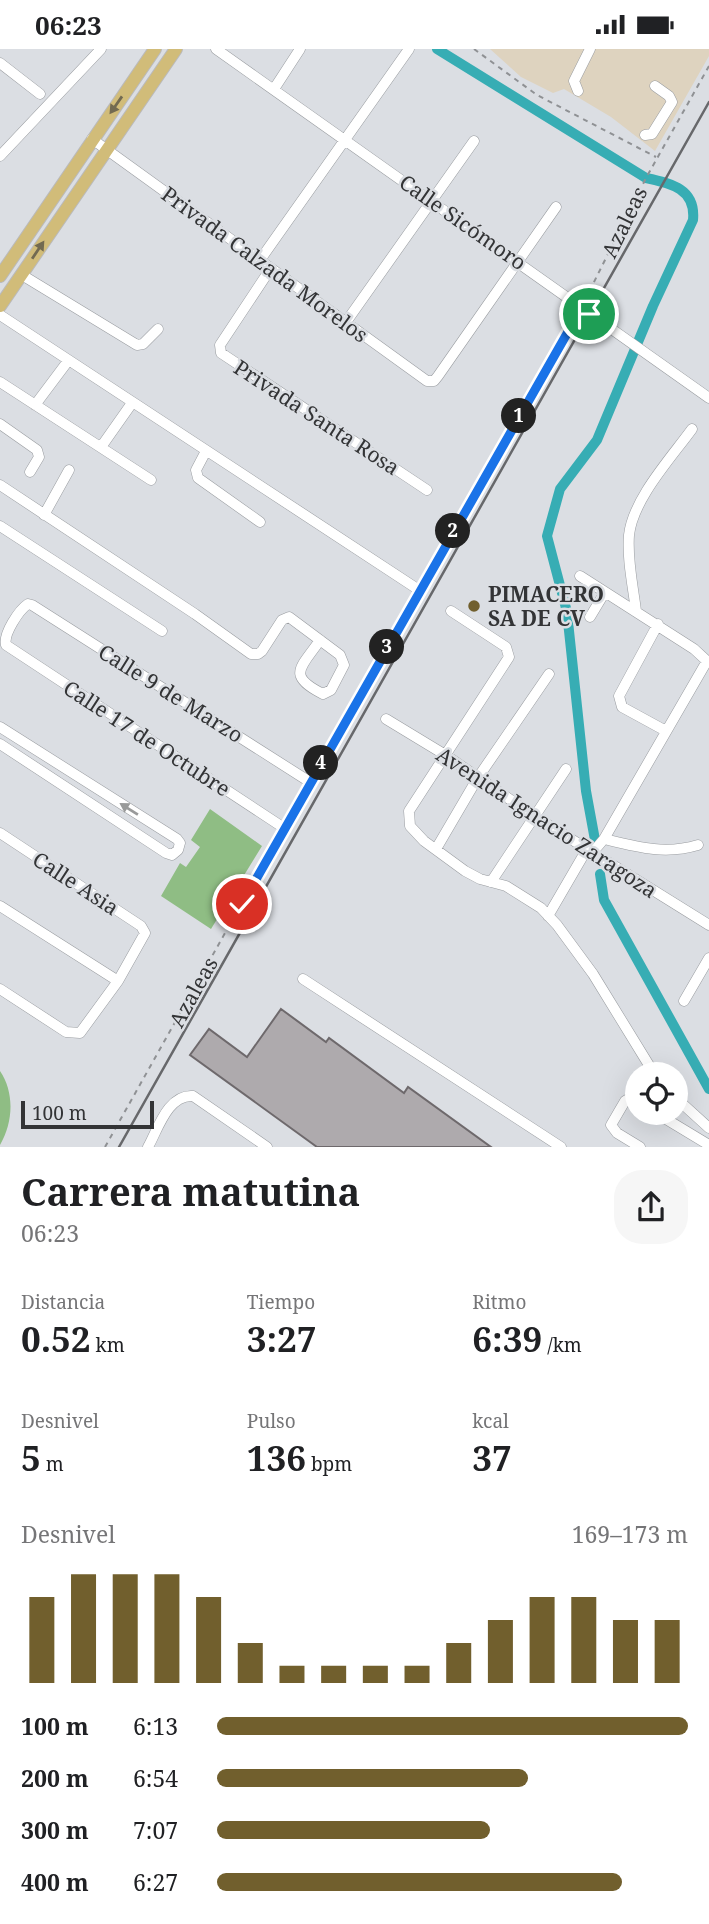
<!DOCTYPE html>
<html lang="es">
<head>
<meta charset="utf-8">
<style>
	:root { --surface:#fff; --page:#f6f6f6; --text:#202124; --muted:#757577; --accent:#715f2d }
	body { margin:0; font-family:"Noto Serif",serif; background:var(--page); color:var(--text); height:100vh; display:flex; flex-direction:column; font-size:26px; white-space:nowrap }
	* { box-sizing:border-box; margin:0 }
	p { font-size:23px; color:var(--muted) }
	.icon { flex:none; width:38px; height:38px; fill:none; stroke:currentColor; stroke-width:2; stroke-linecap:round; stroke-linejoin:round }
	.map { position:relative; height:1098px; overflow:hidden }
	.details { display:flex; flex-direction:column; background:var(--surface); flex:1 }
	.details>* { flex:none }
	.fabs { position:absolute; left:625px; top:1013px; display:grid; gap:14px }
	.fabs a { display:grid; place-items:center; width:63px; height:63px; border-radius:50%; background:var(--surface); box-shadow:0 7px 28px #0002; font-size:35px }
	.scale { position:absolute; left:21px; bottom:18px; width:133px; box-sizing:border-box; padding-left:7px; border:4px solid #333436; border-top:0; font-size:19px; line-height:24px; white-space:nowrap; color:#333436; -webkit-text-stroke:5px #dbdee3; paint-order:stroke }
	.pin { position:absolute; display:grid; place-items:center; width:60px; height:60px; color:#fff; margin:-30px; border:4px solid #fff; border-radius:50%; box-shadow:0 2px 7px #0007 }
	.km { position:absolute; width:35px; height:35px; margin:-18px; border-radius:50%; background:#222; color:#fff; font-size:19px; line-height:35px; text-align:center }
	.round { display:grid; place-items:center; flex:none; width:74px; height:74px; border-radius:28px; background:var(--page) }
	.overview { display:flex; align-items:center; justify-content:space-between; height:119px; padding:0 21px }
	h1 { font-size:38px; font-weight:700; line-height:52px }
	.metrics { display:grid; grid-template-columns:repeat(3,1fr); gap:10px; height:119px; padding:7px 21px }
	.metrics div { display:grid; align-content:center }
	.metrics b { font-size:35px; font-weight:700 }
	.metrics small { font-size:19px; font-weight:400 }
	.metrics p { font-size:19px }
	.chart { height:196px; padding:14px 21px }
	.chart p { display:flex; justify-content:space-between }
	.chart svg { width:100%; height:126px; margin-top:7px; stroke:var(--accent); stroke-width:6 }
	ul { padding:0 21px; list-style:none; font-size:23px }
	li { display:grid; grid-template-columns:112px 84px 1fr; align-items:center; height:52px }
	li i { height:18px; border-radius:9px; background:var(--accent) }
	.status { display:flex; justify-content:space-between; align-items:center; height:49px; padding:0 35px; background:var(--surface); direction:ltr }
	.status svg { height:19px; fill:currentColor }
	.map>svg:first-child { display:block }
</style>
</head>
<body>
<div class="status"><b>06:23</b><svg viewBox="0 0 49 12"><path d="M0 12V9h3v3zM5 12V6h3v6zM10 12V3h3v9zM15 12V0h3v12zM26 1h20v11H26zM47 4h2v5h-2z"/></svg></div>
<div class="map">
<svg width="709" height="1098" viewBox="0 0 709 1098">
	<rect width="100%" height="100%" fill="#dbdee3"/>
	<path fill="#ded3bf" d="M490 0H709V7L655 102 611 68 564 40 553 44 521 28Z"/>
	<path fill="#8fbd84" d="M210 760 262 797 211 880 161 847 180 814 186 818 200 798 191 791Z
		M0 1022C15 1044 13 1074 0 1096Z"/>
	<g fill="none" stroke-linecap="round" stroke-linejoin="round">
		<path stroke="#37adb4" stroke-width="10" d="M437 0 646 129C671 134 696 140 693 171L653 257 597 391 560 440 547 487 567 563 586 742 595 791
			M600 825 604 851 709 1040"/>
	</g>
	<path fill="#aeaaad" stroke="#6e696c" stroke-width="2" d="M281 960 326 993 329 989 404 1044 408 1038 491 1098H317L190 1006 209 980 247 1008Z"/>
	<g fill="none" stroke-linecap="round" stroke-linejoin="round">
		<defs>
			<path id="minor" d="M216 0 709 349
				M0 14 40 45
				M274 40 300 0
				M578 42 574 32 590 0
				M645 86 652 85 672 53 669 47 655 37
				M92 90 427 332H434L438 327 556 158
				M0 107 101 0
				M260 211 409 0
				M271 219 220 296 221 304 427 441
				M22 226 137 296 143 295 158 280
				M0 266 419 541
				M346 273 474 92
				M0 333 151 431
				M35 356 68 312
				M0 375 37 401 39 408 30 423
				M101 398 132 354
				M206 402 196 421 198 429 260 473
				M0 436 195 565 251 605H258L262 602 282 571 289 568 340 606 344 616 331 641 323 645C285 626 302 618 320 591
				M44 466 69 421
				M0 477 162 582
				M580 527 694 600 707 612 604 790 592 804
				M451 562 506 598 509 608 409 762 410 777 424 792 465 822 480 830 506 837 541 859 557 876 593 925 655 1026
				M636 562C633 537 627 511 629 486 633 450 671 409 692 380
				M590 568 605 543
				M658 575 619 647 622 658 666 682
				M386 670 447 707 534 767 709 876
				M0 678 177 790 180 794 178 801 172 806 166 804 0 695
				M310 733 32 556 28 555C19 561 3 585 6 596L284 779 581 260
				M0 784 141 877 145 884 118 932 80 984 66 983 0 940
				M604 790C637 798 665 806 698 796
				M436 800 477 730 549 625
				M491 833 566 720
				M0 857 118 932
				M548 867 587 800
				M303 930 561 1098
				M684 952 709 909
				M676 1049 709 1079
				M637 1052 630 1049 625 1052 611 1076 617 1084 640 1098
				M656 1064 709 1096
				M148 1098C158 1080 168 1045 193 1047L267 1098"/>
			<path id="major" d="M0 227 155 0
				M0 257 176 0"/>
		</defs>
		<use href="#minor" stroke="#999ca0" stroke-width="11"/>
		<use href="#major" stroke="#bababb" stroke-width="14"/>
		<path stroke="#8f9194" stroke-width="2" stroke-dasharray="5 5" stroke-linecap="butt" d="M474 0 537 46 656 108
			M585 251 646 129 709 17
			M105 1098 280 786"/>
		<use href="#minor" stroke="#fff" stroke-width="10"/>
		<use href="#major" stroke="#d1bc79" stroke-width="12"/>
		<path stroke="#67686b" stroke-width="2.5" d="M119 1098 709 53"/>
	</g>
	<defs><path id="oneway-solid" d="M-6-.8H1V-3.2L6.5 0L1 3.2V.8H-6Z" transform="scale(1.75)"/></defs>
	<g fill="#726a51">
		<use href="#oneway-solid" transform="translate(116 56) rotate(125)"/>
		<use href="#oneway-solid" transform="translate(38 201) rotate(-56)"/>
	</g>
	<use fill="#999a9a" href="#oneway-solid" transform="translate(129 760) rotate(-148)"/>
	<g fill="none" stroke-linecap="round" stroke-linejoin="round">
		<defs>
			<path id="route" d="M242 855 581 260 589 265"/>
		</defs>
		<use href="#route" stroke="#fff" stroke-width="14"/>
		<use href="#route" stroke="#1a73e8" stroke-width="9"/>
	</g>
	<circle fill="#715f2d" stroke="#dbdee3" stroke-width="2.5" cx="474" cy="557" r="7"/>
	<g text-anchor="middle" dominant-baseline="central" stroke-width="5" stroke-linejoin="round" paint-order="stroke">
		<g font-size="21" fill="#333436" stroke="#dbdee3">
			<text transform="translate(463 173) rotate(35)">Calle Sicómoro</text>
			<text transform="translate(624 173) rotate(-64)">Azaleas</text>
			<text transform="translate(265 215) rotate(36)">Privada Calzada Morelos</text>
			<text transform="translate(317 368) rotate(33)">Privada Santa Rosa</text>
			<text transform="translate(171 644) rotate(32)">Calle 9 de Marzo</text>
			<text transform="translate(147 689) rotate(33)">Calle 17 de Octubre</text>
			<text transform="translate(547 773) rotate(33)">Avenida Ignacio Zaragoza</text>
			<text transform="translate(76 834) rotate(33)">Calle Asia</text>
			<text transform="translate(193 943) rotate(-61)">Azaleas</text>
		</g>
		<g font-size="21" font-weight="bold" fill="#333436" stroke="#dbdee3" text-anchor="start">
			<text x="488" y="545">PIMACERO<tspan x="488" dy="24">SA DE CV</tspan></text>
		</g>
	</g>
</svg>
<div class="fabs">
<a><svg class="icon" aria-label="locate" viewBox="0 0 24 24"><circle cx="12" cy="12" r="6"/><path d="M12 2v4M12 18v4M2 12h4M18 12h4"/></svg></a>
</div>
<div class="scale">100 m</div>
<div class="pin" style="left:589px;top:265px;background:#1e9e55"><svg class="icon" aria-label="arrive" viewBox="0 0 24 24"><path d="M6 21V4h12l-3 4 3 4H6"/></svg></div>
<div class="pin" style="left:242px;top:855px;background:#d93025"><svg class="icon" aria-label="check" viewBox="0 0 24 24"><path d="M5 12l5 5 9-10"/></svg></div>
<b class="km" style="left:519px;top:367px">1</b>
<b class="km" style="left:453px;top:482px">2</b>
<b class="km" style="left:387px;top:598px">3</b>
<b class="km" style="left:321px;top:714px">4</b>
</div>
<section class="details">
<div class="overview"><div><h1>Carrera matutina</h1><p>06:23</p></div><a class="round"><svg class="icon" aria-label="share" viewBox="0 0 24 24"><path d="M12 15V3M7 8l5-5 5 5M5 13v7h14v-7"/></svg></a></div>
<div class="metrics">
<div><p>Distancia</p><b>0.52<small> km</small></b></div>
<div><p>Tiempo</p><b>3:27</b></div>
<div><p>Ritmo</p><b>6:39<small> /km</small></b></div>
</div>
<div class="metrics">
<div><p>Desnivel</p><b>5<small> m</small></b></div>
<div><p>Pulso</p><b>136<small> bpm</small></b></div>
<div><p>kcal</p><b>37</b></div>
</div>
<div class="chart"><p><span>Desnivel</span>169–173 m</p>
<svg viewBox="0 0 160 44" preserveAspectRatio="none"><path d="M5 44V14M15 44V6M25 44V6M35 44V6M45 44V14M55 44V30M65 44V38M75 44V38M85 44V38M95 44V38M105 44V30M115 44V22M125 44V14M135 44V14M145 44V22M155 44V22"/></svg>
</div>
<ul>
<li><b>100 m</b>6:13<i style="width:100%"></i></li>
<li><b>200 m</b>6:54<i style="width:66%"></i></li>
<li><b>300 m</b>7:07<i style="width:58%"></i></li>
<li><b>400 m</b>6:27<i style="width:86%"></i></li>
</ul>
</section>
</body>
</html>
